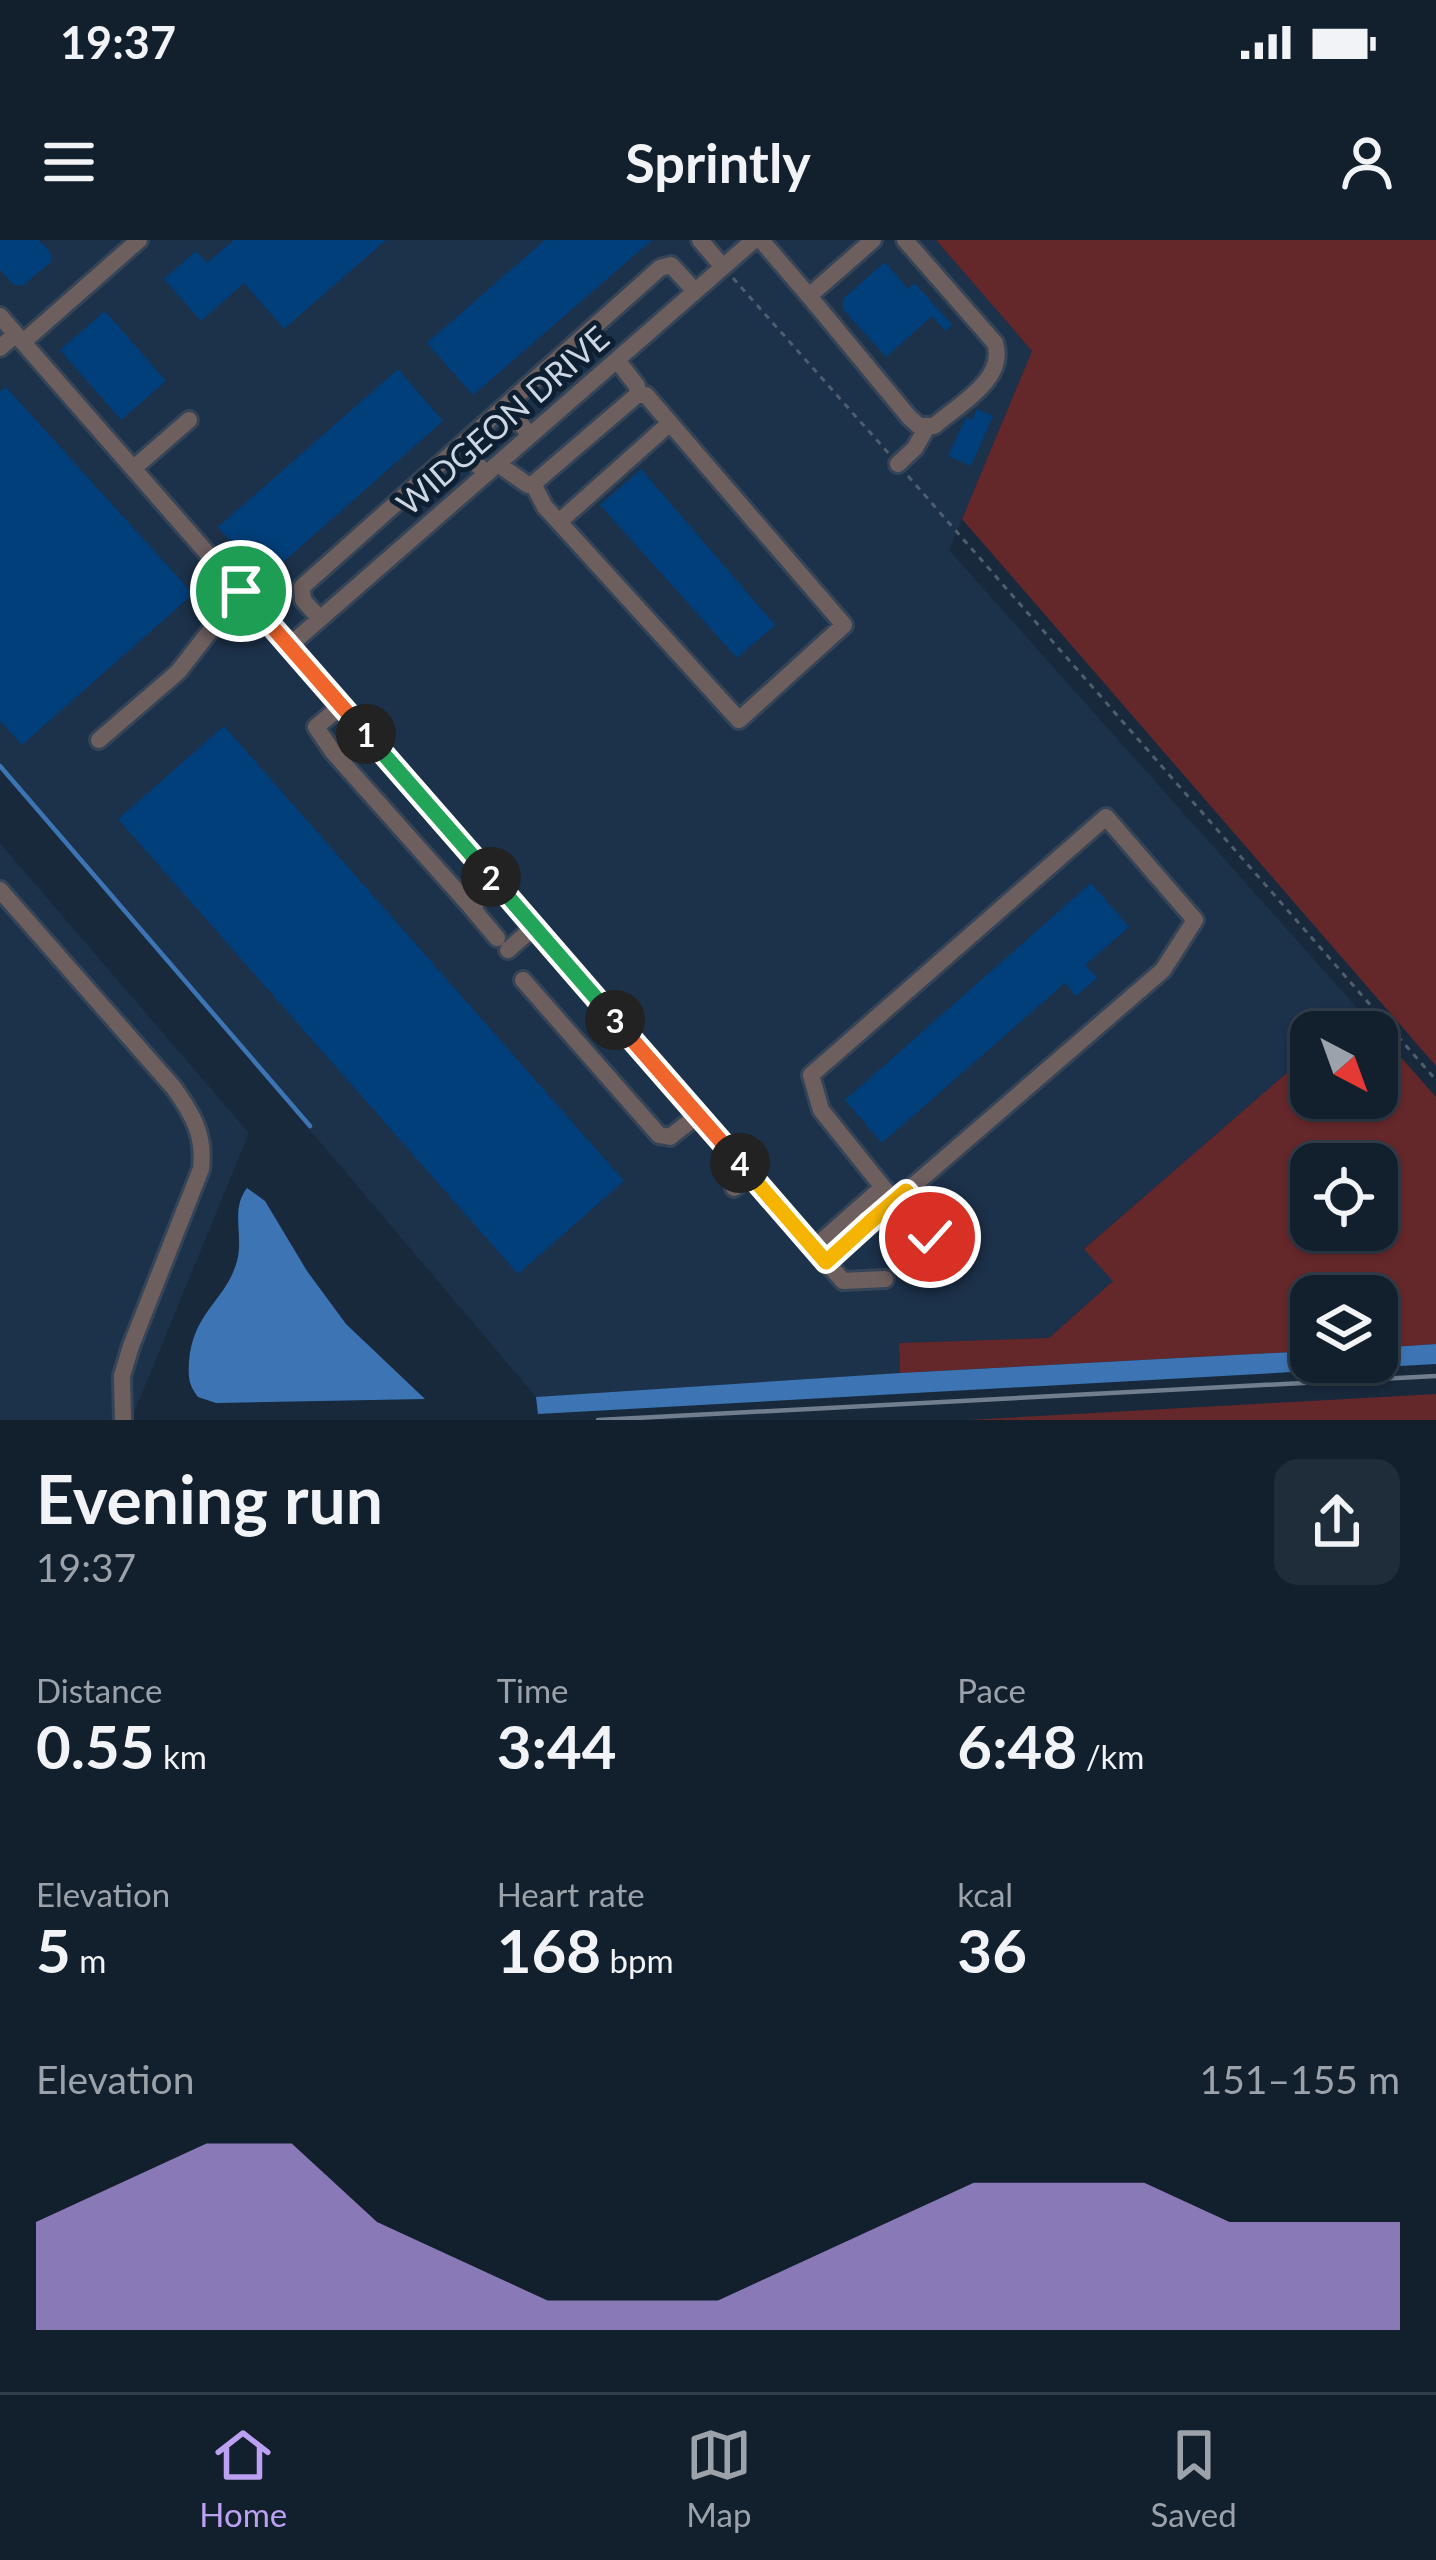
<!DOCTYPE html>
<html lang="en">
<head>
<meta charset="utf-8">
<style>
	:root { --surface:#121f2d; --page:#1f2c39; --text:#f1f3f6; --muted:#9ca2aa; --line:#313d49; --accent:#bca0f2 }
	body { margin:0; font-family:Lato,sans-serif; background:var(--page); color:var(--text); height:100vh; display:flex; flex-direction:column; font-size:45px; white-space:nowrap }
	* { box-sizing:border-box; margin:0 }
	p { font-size:39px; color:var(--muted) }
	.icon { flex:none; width:66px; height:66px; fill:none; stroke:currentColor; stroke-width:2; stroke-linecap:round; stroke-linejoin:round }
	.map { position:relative; height:1180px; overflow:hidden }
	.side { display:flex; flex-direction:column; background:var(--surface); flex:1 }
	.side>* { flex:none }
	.needle { width:78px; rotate:139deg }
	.fabs { position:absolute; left:1290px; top:771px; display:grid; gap:24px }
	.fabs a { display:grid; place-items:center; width:108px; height:108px; border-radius:24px; background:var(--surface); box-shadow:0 3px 9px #0004,0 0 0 3px var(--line); font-size:60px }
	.pin { position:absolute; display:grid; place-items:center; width:102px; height:102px; color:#fff; margin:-51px; border:6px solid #fff; border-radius:50%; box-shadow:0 3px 12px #0007 }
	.km { position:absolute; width:60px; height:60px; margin:-30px; border-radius:50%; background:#222; color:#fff; font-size:33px; line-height:60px; text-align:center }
	.round { display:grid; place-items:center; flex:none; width:126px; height:126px; border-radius:24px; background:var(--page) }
	.headline { display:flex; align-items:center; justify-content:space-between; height:204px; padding:0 36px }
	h1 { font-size:66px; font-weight:700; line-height:90px }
	.metrics { display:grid; grid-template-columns:repeat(3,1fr); gap:18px; height:204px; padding:12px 36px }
	.metrics div { display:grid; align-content:center }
	.metrics b { font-size:60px; font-weight:700 }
	.metrics small { font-size:33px; font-weight:400 }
	.metrics p { font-size:33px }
	.chart { height:336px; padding:24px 36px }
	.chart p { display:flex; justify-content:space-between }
	.chart svg { width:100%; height:216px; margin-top:12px; fill:var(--accent); opacity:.7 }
	.status { display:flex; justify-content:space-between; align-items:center; height:84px; padding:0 60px; background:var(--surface); direction:ltr }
	.status svg { height:33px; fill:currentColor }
	header { display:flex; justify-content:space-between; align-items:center; height:156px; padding:0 36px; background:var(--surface); font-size:54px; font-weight:700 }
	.menu { display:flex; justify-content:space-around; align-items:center; height:168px; border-top:3px solid var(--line); background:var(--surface); font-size:33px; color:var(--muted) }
	.menu a { display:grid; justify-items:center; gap:6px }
	.menu .active { color:var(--accent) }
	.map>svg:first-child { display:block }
</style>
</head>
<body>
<div class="status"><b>19:37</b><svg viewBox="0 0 49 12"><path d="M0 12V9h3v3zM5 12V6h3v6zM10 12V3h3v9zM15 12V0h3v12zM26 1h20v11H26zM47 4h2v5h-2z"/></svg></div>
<header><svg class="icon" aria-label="menu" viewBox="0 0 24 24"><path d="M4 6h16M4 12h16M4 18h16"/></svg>Sprintly<svg class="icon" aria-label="person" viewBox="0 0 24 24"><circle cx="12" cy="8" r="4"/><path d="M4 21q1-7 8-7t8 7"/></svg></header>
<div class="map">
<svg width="1436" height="1180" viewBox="0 0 1436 1180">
	<rect width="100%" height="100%" fill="#18293c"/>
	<path fill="#1c314a" d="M0 0H936L1032 111 949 310 1359 770 1334 792H1311V812L1085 1008 1113 1041 1049 1098 899 1103 900 1133 536 1157 0 524Z
		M0 603 249 893 131 1180H0Z"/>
	<path fill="#64272a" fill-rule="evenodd" d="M936 0H1436V826L962 279 1032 111Z
		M1359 770 1436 857V1104L1377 1108V1056H1311V1111L900 1133 899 1103 1049 1098 1113 1041 1084 1009 1311 812V858H1377V792H1334ZM1311 924H1377V990H1311Z
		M1436 1154V1180H968Z"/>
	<path fill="#3c74b4" d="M247 948 265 961 307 1031 346 1084 425 1159 216 1163 198 1157C189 1145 188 1138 189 1122 193 1071 226 1061 237 1021 244 996 230 970 247 948Z
		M1436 1104V1124L538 1174 536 1157 900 1133 1311 1111V1122H1377V1108Z"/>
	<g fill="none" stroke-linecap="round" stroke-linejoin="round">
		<path stroke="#3c74b4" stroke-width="4.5" d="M0 526 310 886"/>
	</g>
	<path fill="#003f7a" d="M0 0H39L51 14V22L22 46 14 45 0 30Z
		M234 0H386L284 89 244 43 201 81 164 39 196 11 207 23Z
		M545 0H652L473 155 427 103Z
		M885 22 908 49 915 43 952 85 945 91 932 76 886 117 843 69V59Z
		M105 71 166 141 121 180 60 110Z
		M398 129 443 181 264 339 218 287Z
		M6 147 193 354 22 505 0 481V152Z
		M977 169 993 176 971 226 948 216 966 177 972 180Z
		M641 229 775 385 737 418 600 265Z
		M224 486 624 941 518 1034 118 579Z
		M1091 643 1129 687 1085 725 1097 738 1076 756 1065 743 882 903 845 860Z"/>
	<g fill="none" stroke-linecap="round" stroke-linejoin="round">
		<defs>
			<path id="minor" d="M700 0 723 27
				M761 0 809 56 873 0
				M809 56 909 177 919 186H934C958 165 1007 139 995 103L905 0
				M0 76 843 1041 885 1039
				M23 102 139 0
				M0 108 16 94
				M506 167 530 195
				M461 207 486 234
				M498 224 528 245 533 244 637 155V146L617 120
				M898 224 915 208 927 187
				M134 228 189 180
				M533 244 545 267 559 282 670 183 646 155H637
				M559 282 739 480 844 385 670 183
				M320 379 303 360 302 347 660 28 671 25 695 51
				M289 406 754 0
				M341 466 316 487 333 512 471 667 497 644
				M99 500 178 432 241 351
				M0 650 174 848C193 875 205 895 201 929L131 1106 122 1136 123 1180
				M471 667 497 698
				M508 710 534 687
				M523 740 659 895 670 897 698 875
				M734 948 750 935
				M906 951 925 972 930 997
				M814 1008 883 947
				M826 1021 1163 730 1195 680 1106 577 811 835 821 870 894 961"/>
		</defs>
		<use href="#minor" stroke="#354557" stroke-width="22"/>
		<path stroke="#4f5e6f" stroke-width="3" stroke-dasharray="6 6" stroke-linecap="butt" d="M733 38 890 215
			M908 236 1436 840"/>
		<use href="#minor" stroke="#6e5f5f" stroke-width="16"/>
		<path stroke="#707e8e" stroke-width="4.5" d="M598 1180 1436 1136"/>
	</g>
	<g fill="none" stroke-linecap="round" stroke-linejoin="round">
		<defs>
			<path id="split-1" d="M241 351 366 494"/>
			<path id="split-2" d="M366 494 491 637"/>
			<path id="split-3" d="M491 637 615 780"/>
			<path id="split-4" d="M615 780 740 923"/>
			<path id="split-5" d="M740 923 826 1022 870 982"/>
			<path id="split-6" d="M870 982 906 951 925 972 930 997"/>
		</defs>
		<use href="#split-1" stroke="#fff" stroke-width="24"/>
		<use href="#split-2" stroke="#fff" stroke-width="24"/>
		<use href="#split-3" stroke="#fff" stroke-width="24"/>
		<use href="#split-4" stroke="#fff" stroke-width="24"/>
		<use href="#split-5" stroke="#fff" stroke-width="24"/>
		<use href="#split-6" stroke="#fff" stroke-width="24"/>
		<use href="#split-1" stroke="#f0652b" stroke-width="15"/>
		<use href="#split-2" stroke="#22a559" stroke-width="15"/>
		<use href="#split-3" stroke="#22a559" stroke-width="15"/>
		<use href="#split-4" stroke="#f0652b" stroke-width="15"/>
		<use href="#split-5" stroke="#f5b400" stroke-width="15"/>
		<use href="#split-6" stroke="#f5b400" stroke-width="15"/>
	</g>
	<g text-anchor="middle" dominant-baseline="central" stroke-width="10" stroke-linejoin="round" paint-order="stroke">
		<g font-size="33" fill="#ccd7e3" stroke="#0f1f32">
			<text transform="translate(502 180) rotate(-41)">WIDGEON DRIVE</text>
		</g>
	</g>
</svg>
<div class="fabs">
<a><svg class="needle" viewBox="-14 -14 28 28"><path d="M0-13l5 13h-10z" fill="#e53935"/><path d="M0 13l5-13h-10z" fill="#9ca2aa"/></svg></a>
<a><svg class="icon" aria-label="locate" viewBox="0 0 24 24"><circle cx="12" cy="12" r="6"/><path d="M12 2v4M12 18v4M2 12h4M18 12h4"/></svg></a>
<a><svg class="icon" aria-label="layers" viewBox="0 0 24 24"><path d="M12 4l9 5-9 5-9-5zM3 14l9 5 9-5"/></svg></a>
</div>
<div class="pin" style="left:241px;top:351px;background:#1e9e55"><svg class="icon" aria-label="arrive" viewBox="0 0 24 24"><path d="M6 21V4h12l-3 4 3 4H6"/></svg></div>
<div class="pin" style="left:930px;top:997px;background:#d93025"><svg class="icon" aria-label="check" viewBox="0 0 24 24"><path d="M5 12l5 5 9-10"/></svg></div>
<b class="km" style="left:366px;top:494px">1</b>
<b class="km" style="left:491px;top:637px">2</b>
<b class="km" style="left:615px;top:780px">3</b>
<b class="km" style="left:740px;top:923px">4</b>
</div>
<section class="side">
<div class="headline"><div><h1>Evening run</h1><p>19:37</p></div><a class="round"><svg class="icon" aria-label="share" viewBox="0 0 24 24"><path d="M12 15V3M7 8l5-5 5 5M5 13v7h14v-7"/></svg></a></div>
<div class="metrics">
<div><p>Distance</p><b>0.55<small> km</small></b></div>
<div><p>Time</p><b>3:44</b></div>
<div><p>Pace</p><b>6:48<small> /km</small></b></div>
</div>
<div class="metrics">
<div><p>Elevation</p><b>5<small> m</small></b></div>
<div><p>Heart rate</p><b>168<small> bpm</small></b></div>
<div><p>kcal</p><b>36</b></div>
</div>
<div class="chart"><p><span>Elevation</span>151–155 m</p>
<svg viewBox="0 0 160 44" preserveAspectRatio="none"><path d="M0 44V22L10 14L20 6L30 6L40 22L50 30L60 38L70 38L80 38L90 30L100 22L110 14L120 14L130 14L140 22L150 22L160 22V44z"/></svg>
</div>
</section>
<nav class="menu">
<a class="active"><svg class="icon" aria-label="home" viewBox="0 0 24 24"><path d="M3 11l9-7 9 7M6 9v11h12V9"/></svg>Home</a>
<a><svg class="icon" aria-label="map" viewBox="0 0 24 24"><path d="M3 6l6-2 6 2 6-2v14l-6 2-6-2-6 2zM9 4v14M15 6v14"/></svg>Map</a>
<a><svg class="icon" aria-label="saved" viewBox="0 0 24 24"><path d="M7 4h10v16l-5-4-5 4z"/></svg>Saved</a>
</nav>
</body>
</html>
